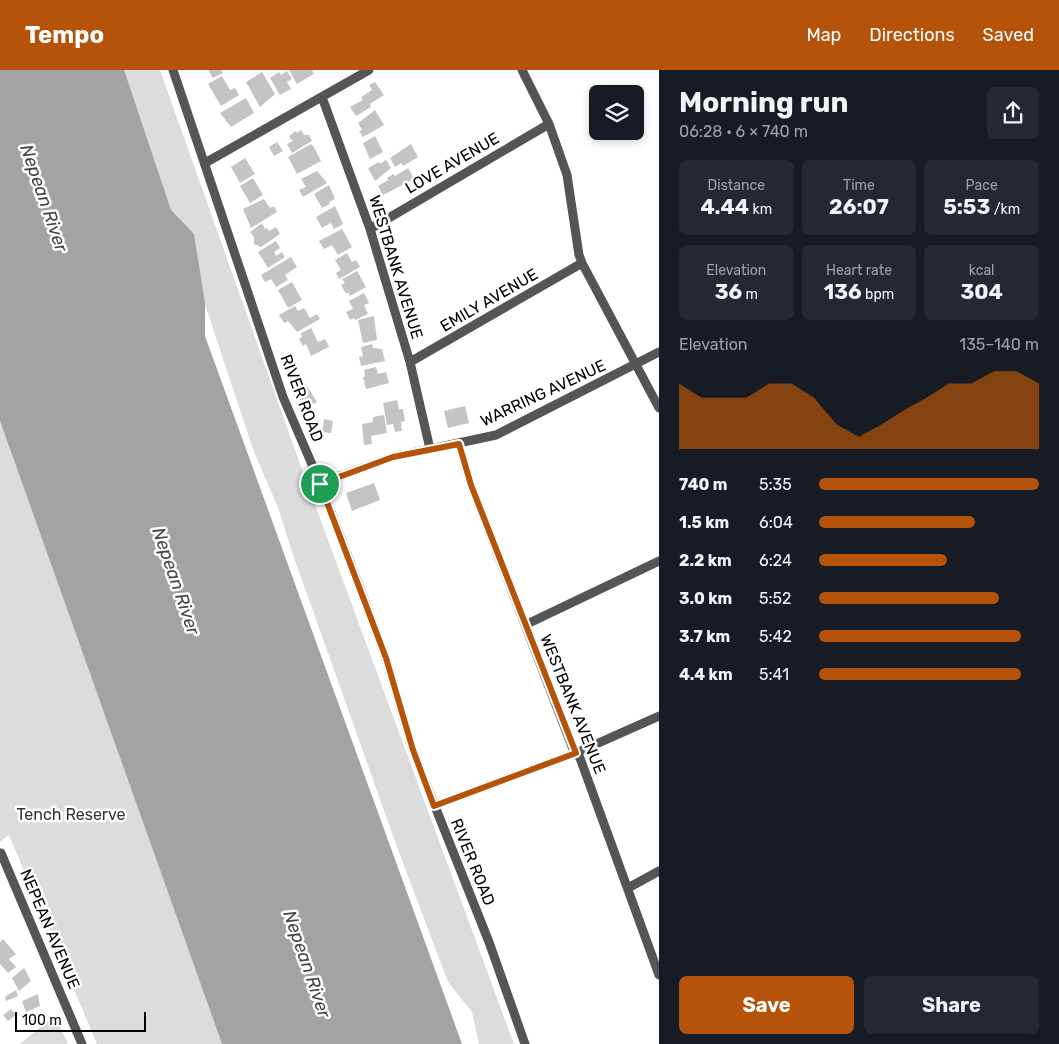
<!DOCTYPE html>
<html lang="en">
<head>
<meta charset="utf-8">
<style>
	:root { --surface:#171b24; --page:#242831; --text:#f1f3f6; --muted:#9ea1a6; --accent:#b45309 }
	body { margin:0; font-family:Rubik,sans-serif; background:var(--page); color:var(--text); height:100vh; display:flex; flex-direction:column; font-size:19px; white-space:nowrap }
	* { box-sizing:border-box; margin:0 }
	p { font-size:16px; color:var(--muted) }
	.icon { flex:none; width:28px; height:28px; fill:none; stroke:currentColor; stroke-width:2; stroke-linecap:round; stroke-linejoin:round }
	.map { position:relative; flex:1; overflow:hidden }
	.panel { display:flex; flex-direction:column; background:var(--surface); width:400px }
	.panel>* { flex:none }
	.tools { position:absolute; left:589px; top:15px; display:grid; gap:10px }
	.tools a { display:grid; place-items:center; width:55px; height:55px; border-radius:8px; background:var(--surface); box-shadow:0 2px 8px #0003; font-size:25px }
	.scale { position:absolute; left:15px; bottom:12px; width:131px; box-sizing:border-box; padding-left:5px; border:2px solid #000; border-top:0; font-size:14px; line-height:18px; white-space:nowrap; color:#000; -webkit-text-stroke:4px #fff; paint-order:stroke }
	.pin { position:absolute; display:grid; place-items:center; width:42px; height:42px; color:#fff; margin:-21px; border:2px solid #fff; border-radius:50%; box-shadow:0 1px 5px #0007 }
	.round { display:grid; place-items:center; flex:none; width:52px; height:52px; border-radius:8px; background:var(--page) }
	.head { display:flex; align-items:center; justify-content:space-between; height:85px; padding:0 20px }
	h1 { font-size:28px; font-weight:700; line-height:38px }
	.stats { display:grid; grid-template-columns:repeat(3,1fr); gap:8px; height:85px; padding:5px 20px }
	.stats div { display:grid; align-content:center; border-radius:8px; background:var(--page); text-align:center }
	.stats b { font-size:21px; font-weight:700 }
	.stats small { font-size:14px; font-weight:400 }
	.stats p { font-size:14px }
	.chart { height:140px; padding:10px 20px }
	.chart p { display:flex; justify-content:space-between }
	.chart svg { width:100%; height:90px; margin-top:5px; fill:var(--accent); opacity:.7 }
	.cta { display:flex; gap:10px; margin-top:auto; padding:10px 20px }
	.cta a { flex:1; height:58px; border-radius:8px; background:var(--accent); color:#fff; font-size:20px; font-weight:700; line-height:58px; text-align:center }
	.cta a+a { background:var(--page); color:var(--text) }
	ul { padding:0 20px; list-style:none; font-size:16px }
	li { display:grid; grid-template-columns:80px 60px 1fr; align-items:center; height:38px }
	li i { height:12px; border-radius:6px; background:var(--accent) }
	header { display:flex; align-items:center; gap:30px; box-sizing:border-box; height:70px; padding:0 25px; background:var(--accent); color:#fff }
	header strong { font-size:24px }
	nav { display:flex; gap:28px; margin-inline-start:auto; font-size:18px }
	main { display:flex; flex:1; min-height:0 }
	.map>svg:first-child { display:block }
</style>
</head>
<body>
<header>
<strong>Tempo</strong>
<nav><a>Map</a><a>Directions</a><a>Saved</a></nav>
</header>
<main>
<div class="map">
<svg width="659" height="974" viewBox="0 0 659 974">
	<rect width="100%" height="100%" fill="#fff"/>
	<path fill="#dcdcdc" d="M122 0H160L300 394 514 974H479L472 942 448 912 397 777 292 482 279 440 254 382 184 171 167 135Z
		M0 351 222 974H97L9 765 0 772Z
		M55 945 68 974H20Z"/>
	<path fill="#a3a3a3" d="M0 0H124L171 140 194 164 205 233V266L462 974H222L0 351Z"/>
	<path fill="#c4c4c4" d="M208 0H221L223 3 213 8Z
		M289 0H312L314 4 297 14Z
		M287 1 292 9 287 12 291 19 280 25 270 8 279 2 281 5Z
		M262 2 275 24 260 37 246 12Z
		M222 6 230 20 235 18 239 25 221 36 208 14Z
		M375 12 384 25 370 34 371 37 356 46 350 37 363 30 361 27 372 20 369 15Z
		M246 28 254 43 231 57 220 43Z
		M375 40 384 55 363 67 359 61 362 60 358 53Z
		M301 60 304 65H309L312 71 292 83 287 74 294 70H291L289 66 296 61 297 63Z
		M375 66 383 82 370 89 363 73Z
		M277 72 283 81 274 86 269 77Z
		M311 74 314 77 321 91 297 104 288 87Z
		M411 74 418 87 403 96 401 93 395 97 390 88Z
		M245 88 255 104 240 113 231 97Z
		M386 90 391 98 375 111 368 98 379 92 380 94Z
		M408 98 414 109 383 125 378 116 388 110 387 108 393 104 395 106Z
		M317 101 327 113 303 127 299 120 306 117 301 109Z
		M253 108 263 125 250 133 240 116Z
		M329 115 335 129 329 132 330 134 322 138 314 124Z
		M264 129 270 138 274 136 277 142 251 158 243 139Z
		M335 136 343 154 334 159 331 153 322 158 316 147Z
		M262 153 265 159 267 158 269 161 276 157 280 164 261 177 254 174V167L250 162Z
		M342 159 352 177 338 185 332 175 324 179 319 171Z
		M276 171 280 178 274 182 276 186 282 182 285 187 268 198 258 182Z
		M347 183 352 192 356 190 360 197 339 209 336 203 341 200 335 190Z
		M291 187 297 197 285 205 288 210 276 217 271 209 265 212 261 205Z
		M357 201 366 217 350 226 348 222 346 224 341 215 345 213 342 209Z
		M292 212 302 230 288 238 278 220Z
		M364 223 369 233 364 235 368 244 355 250 354 248 350 250 346 242 353 239 349 231Z
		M295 236 298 241 304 238 310 248 317 244 320 249 297 262 288 251 284 253 279 245Z
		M374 246 377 270 363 273 358 250Z
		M311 258 318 272 325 269 329 277 311 286 306 274 303 276 299 269 302 267 301 263Z
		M372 274 373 278 382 279 385 291 361 296 359 287 363 286 361 277Z
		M376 297 378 304 386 302 389 313 366 319 363 307H365L364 300Z
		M301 307 317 332 305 339 292 314Z
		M397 330 399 339H403L405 351 401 352 402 361 395 362 393 354 387 355 383 333Z
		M465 336 469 353 448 358 444 341Z
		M384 345 387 363 371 366 372 374 364 375 362 354 373 352V347Z
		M324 349 333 351 331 363 322 362Z
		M374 413 380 430 352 441 346 423Z
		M3 869 16 884 9 889 16 897 8 903 0 894V872Z
		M24 898 31 911 19 921 12 908Z
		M16 920 18 926 6 931 5 927Z
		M38 924 40 936 26 942 22 931Z
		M11 939 16 945 8 951 3 945Z"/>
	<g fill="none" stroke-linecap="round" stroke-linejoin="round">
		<path stroke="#555" stroke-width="9" d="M173 0 283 327 320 413 362 523 386 589 413 681 489 872 525 974
			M522 0 549 54 567 105 579 185 582 193 659 338
			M322 27 370 159 410 292 430 379
			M205 93 369 0
			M370 159 549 54
			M410 292 582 193
			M459 374 471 415 573 679 580 688 659 905
			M320 413 393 387 496 365 659 282
			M525 555 659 491
			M434 736 576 683 659 646
			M1 783 82 974
			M628 818 659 801"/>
	</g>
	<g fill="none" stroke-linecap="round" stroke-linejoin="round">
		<defs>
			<path id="route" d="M459 374 471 415 576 683 434 736 413 680 386 588 320 414 393 387Z"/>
		</defs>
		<use href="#route" stroke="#fff" stroke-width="10"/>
		<use href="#route" stroke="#b45309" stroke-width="6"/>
	</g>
	<g text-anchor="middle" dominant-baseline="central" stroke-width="5" stroke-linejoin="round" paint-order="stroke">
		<g font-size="16" fill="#000" stroke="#fff">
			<text transform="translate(452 93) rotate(-30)">LOVE AVENUE</text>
			<text transform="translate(396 197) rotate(73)">WESTBANK AVENUE</text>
			<text transform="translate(489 230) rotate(-30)">EMILY AVENUE</text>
			<text transform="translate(543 323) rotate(-25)">WARRING AVENUE</text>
			<text transform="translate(302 328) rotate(69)">RIVER ROAD</text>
			<text transform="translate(573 634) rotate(68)">WESTBANK AVENUE</text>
			<text transform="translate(473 792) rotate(68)">RIVER ROAD</text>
			<text transform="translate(50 859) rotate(67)">NEPEAN AVENUE</text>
		</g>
		<g font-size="16" fill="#333" stroke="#fff">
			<text x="71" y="744">Tench Reserve</text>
		</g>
		<g font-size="18" font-style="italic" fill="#444" stroke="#fff">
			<text transform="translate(44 128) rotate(71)">Nepean River</text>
			<text transform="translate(176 511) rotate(71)">Nepean River</text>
			<text transform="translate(307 894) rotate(71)">Nepean River</text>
		</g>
	</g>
</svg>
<div class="tools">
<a><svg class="icon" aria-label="layers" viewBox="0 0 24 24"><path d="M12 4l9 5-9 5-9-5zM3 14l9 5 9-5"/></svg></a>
</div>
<div class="scale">100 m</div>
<div class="pin" style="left:320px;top:414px;background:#1e9e55"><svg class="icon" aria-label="arrive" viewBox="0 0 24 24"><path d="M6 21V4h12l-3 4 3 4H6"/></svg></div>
</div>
<section class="panel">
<div class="head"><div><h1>Morning run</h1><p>06:28 · 6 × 740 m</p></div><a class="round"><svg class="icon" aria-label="share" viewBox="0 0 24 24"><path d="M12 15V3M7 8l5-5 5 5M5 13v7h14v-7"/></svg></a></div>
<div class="stats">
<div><p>Distance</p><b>4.44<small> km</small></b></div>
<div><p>Time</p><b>26:07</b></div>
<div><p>Pace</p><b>5:53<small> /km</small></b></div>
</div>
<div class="stats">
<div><p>Elevation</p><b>36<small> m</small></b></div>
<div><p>Heart rate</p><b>136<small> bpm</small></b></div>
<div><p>kcal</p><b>304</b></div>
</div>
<div class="chart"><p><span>Elevation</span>135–140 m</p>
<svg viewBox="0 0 160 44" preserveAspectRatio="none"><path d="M0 44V12L10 19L20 19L30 19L40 12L50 12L60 19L70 32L80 38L90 32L100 25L110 19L120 12L130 12L140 6L150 6L160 12V44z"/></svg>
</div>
<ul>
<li><b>740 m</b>5:35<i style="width:100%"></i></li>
<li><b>1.5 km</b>6:04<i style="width:71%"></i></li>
<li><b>2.2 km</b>6:24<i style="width:58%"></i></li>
<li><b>3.0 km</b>5:52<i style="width:82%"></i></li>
<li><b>3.7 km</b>5:42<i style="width:92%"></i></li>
<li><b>4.4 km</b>5:41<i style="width:92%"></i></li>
</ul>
<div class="cta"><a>Save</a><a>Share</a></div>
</section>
</main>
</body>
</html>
